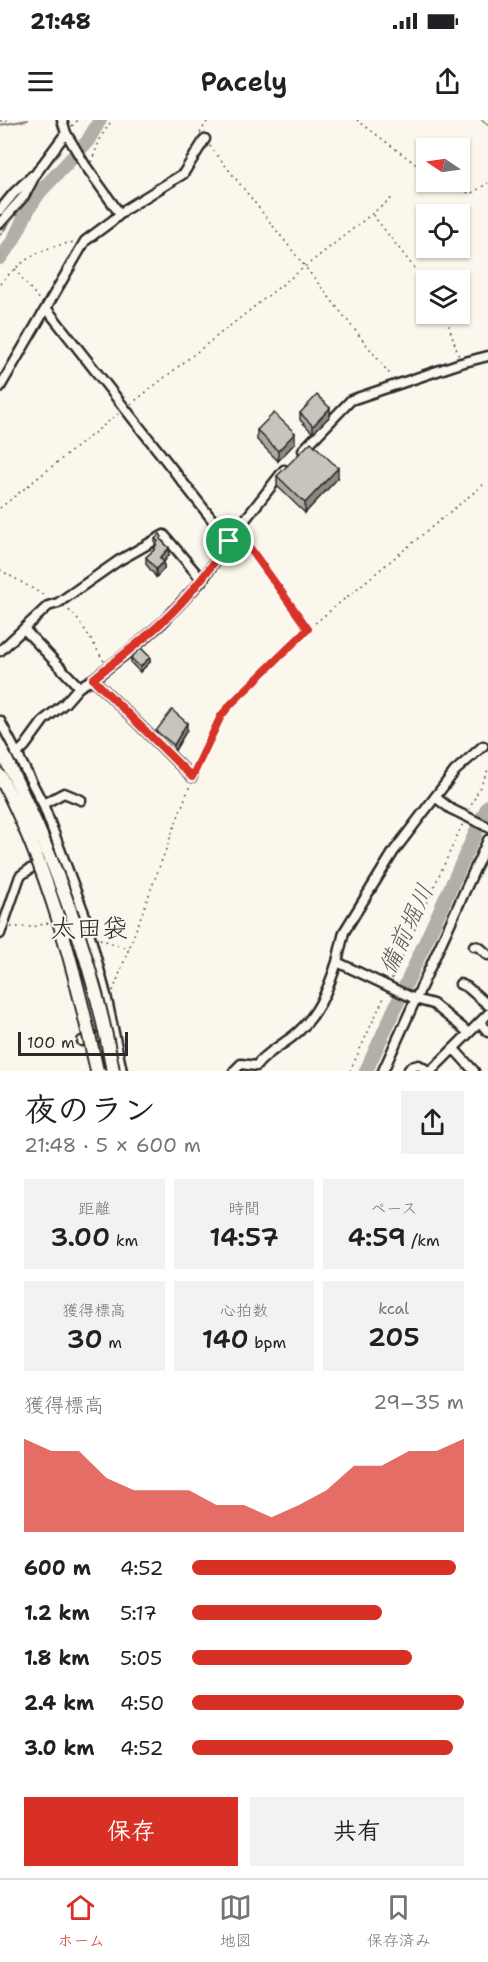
<!DOCTYPE html>
<html lang="ja">
<head>
<meta charset="utf-8">
<style>
	:root { --surface:#fff; --page:#f2f2f2; --text:#202124; --muted:#757577; --line:#e0e0e0; --accent:#d93025 }
	body { margin:0; font-family:"Shantell Sans","Klee One",sans-serif; background:var(--page); color:var(--text); height:100vh; display:flex; flex-direction:column; font-size:22px; white-space:nowrap }
	* { box-sizing:border-box; margin:0 }
	p { font-size:20px; color:var(--muted) }
	.icon { flex:none; width:33px; height:33px; fill:none; stroke:currentColor; stroke-width:2; stroke-linecap:round; stroke-linejoin:round }
	.map { position:relative; height:951px; overflow:hidden }
	.panel { display:flex; flex-direction:column; background:var(--surface); flex:1 }
	.panel>* { flex:none }
	.needle { width:39px; rotate:283deg }
	.buttons { position:absolute; left:416px; top:18px; display:grid; gap:12px }
	.buttons a { display:grid; place-items:center; width:54px; height:54px; border-radius:0px; background:var(--surface); box-shadow:0 2px 4px #0004; font-size:30px }
	.scale { position:absolute; left:18px; bottom:15px; width:110px; box-sizing:border-box; padding-left:6px; border:3px solid #2b2b2b; border-top:0; font-size:16px; line-height:21px; white-space:nowrap; color:#2b2b2b; -webkit-text-stroke:4px #fbf7ec; paint-order:stroke }
	.pin { position:absolute; display:grid; place-items:center; width:51px; height:51px; color:#fff; margin:-26px; border:3px solid #fff; border-radius:50%; box-shadow:0 2px 6px #0007 }
	.round { display:grid; place-items:center; flex:none; width:63px; height:63px; border-radius:0px; background:var(--page) }
	.headline { display:flex; align-items:center; justify-content:space-between; height:102px; padding:0 24px }
	h1 { font-size:33px; font-weight:600; line-height:45px }
	.stats { display:grid; grid-template-columns:repeat(3,1fr); gap:9px; height:102px; padding:6px 24px }
	.stats div { display:grid; align-content:center; border-radius:0px; background:var(--page); text-align:center }
	.stats b { font-size:26px; font-weight:600 }
	.stats small { font-size:16px; font-weight:400 }
	.stats p { font-size:16px }
	.chart { height:168px; padding:12px 24px }
	.chart p { display:flex; justify-content:space-between }
	.chart svg { width:100%; height:108px; margin-top:6px; fill:var(--accent); opacity:.7 }
	.cta { display:flex; gap:12px; margin-top:auto; padding:12px 24px }
	.cta a { flex:1; height:69px; border-radius:0px; background:var(--accent); color:#fff; font-size:24px; font-weight:600; line-height:69px; text-align:center }
	.cta a+a { background:var(--page); color:var(--text) }
	ul { padding:0 24px; list-style:none; font-size:20px }
	li { display:grid; grid-template-columns:96px 72px 1fr; align-items:center; height:45px }
	li i { height:15px; border-radius:8px; background:var(--accent) }
	.status { display:flex; justify-content:space-between; align-items:center; height:42px; padding:0 30px; background:var(--surface); direction:ltr }
	.status svg { height:16px; fill:currentColor }
	header { display:flex; justify-content:space-between; align-items:center; height:78px; padding:0 24px; background:var(--surface); font-size:27px; font-weight:600 }
	.tab-bar { display:flex; justify-content:space-around; align-items:center; height:84px; border-top:2px solid var(--line); background:var(--surface); font-size:16px; color:var(--muted) }
	.tab-bar a { display:grid; justify-items:center; gap:3px }
	.tab-bar .selected { color:var(--accent) }
	.map>svg:first-child { display:block }
</style>
</head>
<body>
<div class="status"><b>21:48</b><svg viewBox="0 0 49 12"><path d="M0 12V9h3v3zM5 12V6h3v6zM10 12V3h3v9zM15 12V0h3v12zM26 1h20v11H26zM47 4h2v5h-2z"/></svg></div>
<header><svg class="icon" aria-label="menu" viewBox="0 0 24 24"><path d="M4 6h16M4 12h16M4 18h16"/></svg>Pacely<svg class="icon" aria-label="share" viewBox="0 0 24 24"><path d="M12 15V3M7 8l5-5 5 5M5 13v7h14v-7"/></svg></header>
<div class="map">
<svg width="488" height="951" viewBox="0 0 488 951">
	<rect width="100%" height="100%" fill="#fbf7ec"/>
	<filter id="ink" filterUnits="userSpaceOnUse"><feTurbulence type="fractalNoise" baseFrequency=".0167" numOctaves="2"/><feDisplacementMap in="SourceGraphic" scale="12" xChannelSelector="R" yChannelSelector="G"/><feConvolveMatrix kernelMatrix="1 2 1 2 8 2 1 2 1" color-interpolation-filters="sRGB"/></filter>
	<g filter="url(#ink)">
		<g fill="none" stroke-linecap="round" stroke-linejoin="round">
			<path stroke="#7b7a75" stroke-width="2" d="M482 0 488 5
				M0 5 28 0
				M0 115 15 96 29 88"/>
			<path stroke="#b1afa7" stroke-width="14" d="M0 138 13 121 29 88 39 73 87 22 100 0
				M366 951 488 686"/>
			<defs>
				<path id="minor" d="M66 13 85 45 120 94
					M0 90 14 73 32 56
					M0 103 24 76 37 52 66 13 62 0
					M46 188 229 421
					M0 267 85 121 112 101 126 89 183 54 205 19
					M303 330 351 280 461 243 488 236
					M24 509 79 567
					M0 531 48 486 58 483 118 441 164 415 202 460
					M93 559 192 657
					M0 601 43 684 84 793 106 875 122 951
					M0 651 25 626 44 600 65 583 79 567 93 559 131 530 163 502 202 460 237 410 284 350
					M435 677 451 689 488 707
					M43 684 64 673 81 680
					M0 814 20 756 30 749
					M474 826 479 827 488 835
					M337 842 344 812 394 731 455 651 483 626
					M460 864 467 867 488 885
					M480 902 488 912
					M82 921 108 915
					M454 929 474 951
					M256 946C266 933 279 927 292 917 317 898 328 870 337 842L415 879 433 884 469 913
					M234 951 241 944 256 946
					M383 951 488 720
					M408 951 411 947 419 945 428 951
					M431 951 488 894"/>
			</defs>
			<use href="#minor" stroke="#2b2b2b" stroke-width="13"/>
			<path stroke="#2b2b2b" stroke-width="1.5" stroke-dasharray="1.5 4.5" stroke-linecap="butt" d="M357 0 426 52
				M0 1 7 0
				M72 6 78 0
				M200 13 208 0
				M210 26 392 257
				M91 42 102 15 112 0
				M452 62 470 74 488 63
				M373 95 426 163
				M15 149 40 181
				M0 164C21 140 43 126 76 122
				M445 194 459 237
				M131 284 392 78
				M0 388 118 294
				M243 418 308 509
				M0 450 47 477
				M64 487C80 496 94 526 104 541
				M196 650 221 596 231 584 308 509 484 364
				M469 690 488 650
				M11 807H32L48 803
				M100 819 129 829
				M392 859 463 703
				M113 871 190 665
				M350 951 385 875"/>
			<use href="#minor" stroke="#fbf7ec" stroke-width="8"/>
			<defs>
				<path id="highway-bridge" d="M0 628C52 730 93 838 113 951
					M0 656C49 749 75 850 97 951"/>
			</defs>
			<use href="#highway-bridge" stroke="#2b2b2b" stroke-width="16" stroke-linecap="butt"/>
			<use href="#highway-bridge" stroke="#fbf7ec" stroke-width="12"/>
		</g>
		<path fill="#aba9a2" stroke="#2b2b2b" stroke-width="1.5" d="M300 293 330 296 313 313 300 300Z
			M257 310 295 323 278 341 257 320Z
			M277 356 338 358 305 393 277 366Z
			M155 419 162 421 169 435 164 442V449L156 457 146 444V437L154 430 155 426Z
			M131 538 150 542 140 552 131 543Z
			M187 610 174 632 156 619V611Z"/>
		<path fill="#8b8984" stroke="#2b2b2b" stroke-width="1.5" d="M330 288V296L313 313V306Z
			M295 313V323L278 341V331Z
			M338 348V358L305 393V383Z
			M169 428V435L162 444 164 442V449L156 457V449L160 438Z
			M150 537V542L140 552V547Z
			M187 603V610L174 632V625Z"/>
		<path fill="#c7c4bc" stroke="#2b2b2b" stroke-width="1.5" d="M317 275 330 288 313 306 300 293Z
			M274 293 295 313 278 331 257 310Z
			M311 322 338 348 305 383 277 356Z
			M160 414 162 417 160 419 169 428 160 438 164 442 156 449 146 437 154 430 158 421 155 419Z
			M141 528 150 537 140 547 131 538Z
			M172 590 187 603 174 625 156 611Z"/>
	</g>
	<g fill="none" stroke-linecap="round" stroke-linejoin="round" filter="url(#ink)">
		<defs>
			<path id="route" d="M237 410 308 509 231 584 221 596 192 657 93 559C116 540 140 523 161 503 191 476 214 443 237 410Z"/>
		</defs>
		<use href="#route" stroke="#fff" stroke-width="12"/>
		<use href="#route" stroke="#d93025" stroke-width="8"/>
	</g>
	<g text-anchor="middle" dominant-baseline="central" stroke-width="4.5" stroke-linejoin="round" paint-order="stroke">
		<g font-size="24" font-style="italic" fill="#5a5956" stroke="#fbf7ec">
			<text transform="translate(406 809) rotate(-65)">備前堀川</text>
		</g>
		<g font-size="26" fill="#2b2b2b" stroke="#fbf7ec">
			<text x="89" y="807">太田袋</text>
		</g>
	</g>
</svg>
<div class="buttons">
<a><svg class="needle" viewBox="-14 -14 28 28"><path d="M0-13l5 13h-10z" fill="#e53935"/><path d="M0 13l5-13h-10z" fill="#757577"/></svg></a>
<a><svg class="icon" aria-label="locate" viewBox="0 0 24 24"><circle cx="12" cy="12" r="6"/><path d="M12 2v4M12 18v4M2 12h4M18 12h4"/></svg></a>
<a><svg class="icon" aria-label="layers" viewBox="0 0 24 24"><path d="M12 4l9 5-9 5-9-5zM3 14l9 5 9-5"/></svg></a>
</div>
<div class="scale">100 m</div>
<div class="pin" style="left:229px;top:421px;background:#1e9e55"><svg class="icon" aria-label="arrive" viewBox="0 0 24 24"><path d="M6 21V4h12l-3 4 3 4H6"/></svg></div>
</div>
<section class="panel">
<div class="headline"><div><h1>夜のラン</h1><p>21:48 · 5 × 600 m</p></div><a class="round"><svg class="icon" aria-label="share" viewBox="0 0 24 24"><path d="M12 15V3M7 8l5-5 5 5M5 13v7h14v-7"/></svg></a></div>
<div class="stats">
<div><p>距離</p><b>3.00<small> km</small></b></div>
<div><p>時間</p><b>14:57</b></div>
<div><p>ペース</p><b>4:59<small> /km</small></b></div>
</div>
<div class="stats">
<div><p>獲得標高</p><b>30<small> m</small></b></div>
<div><p>心拍数</p><b>140<small> bpm</small></b></div>
<div><p>kcal</p><b>205</b></div>
</div>
<div class="chart"><p><span>獲得標高</span>29–35 m</p>
<svg viewBox="0 0 160 44" preserveAspectRatio="none"><path d="M0 44V6L10 11L20 11L30 22L40 27L50 27L60 27L70 33L80 33L90 38L100 33L110 27L120 17L130 17L140 11L150 11L160 6V44z"/></svg>
</div>
<ul>
<li><b>600 m</b>4:52<i style="width:97%"></i></li>
<li><b>1.2 km</b>5:17<i style="width:70%"></i></li>
<li><b>1.8 km</b>5:05<i style="width:81%"></i></li>
<li><b>2.4 km</b>4:50<i style="width:100%"></i></li>
<li><b>3.0 km</b>4:52<i style="width:96%"></i></li>
</ul>
<div class="cta"><a>保存</a><a>共有</a></div>
</section>
<nav class="tab-bar">
<a class="selected"><svg class="icon" aria-label="home" viewBox="0 0 24 24"><path d="M3 11l9-7 9 7M6 9v11h12V9"/></svg>ホーム</a>
<a><svg class="icon" aria-label="map" viewBox="0 0 24 24"><path d="M3 6l6-2 6 2 6-2v14l-6 2-6-2-6 2zM9 4v14M15 6v14"/></svg>地図</a>
<a><svg class="icon" aria-label="saved" viewBox="0 0 24 24"><path d="M7 4h10v16l-5-4-5 4z"/></svg>保存済み</a>
</nav>
</body>
</html>
